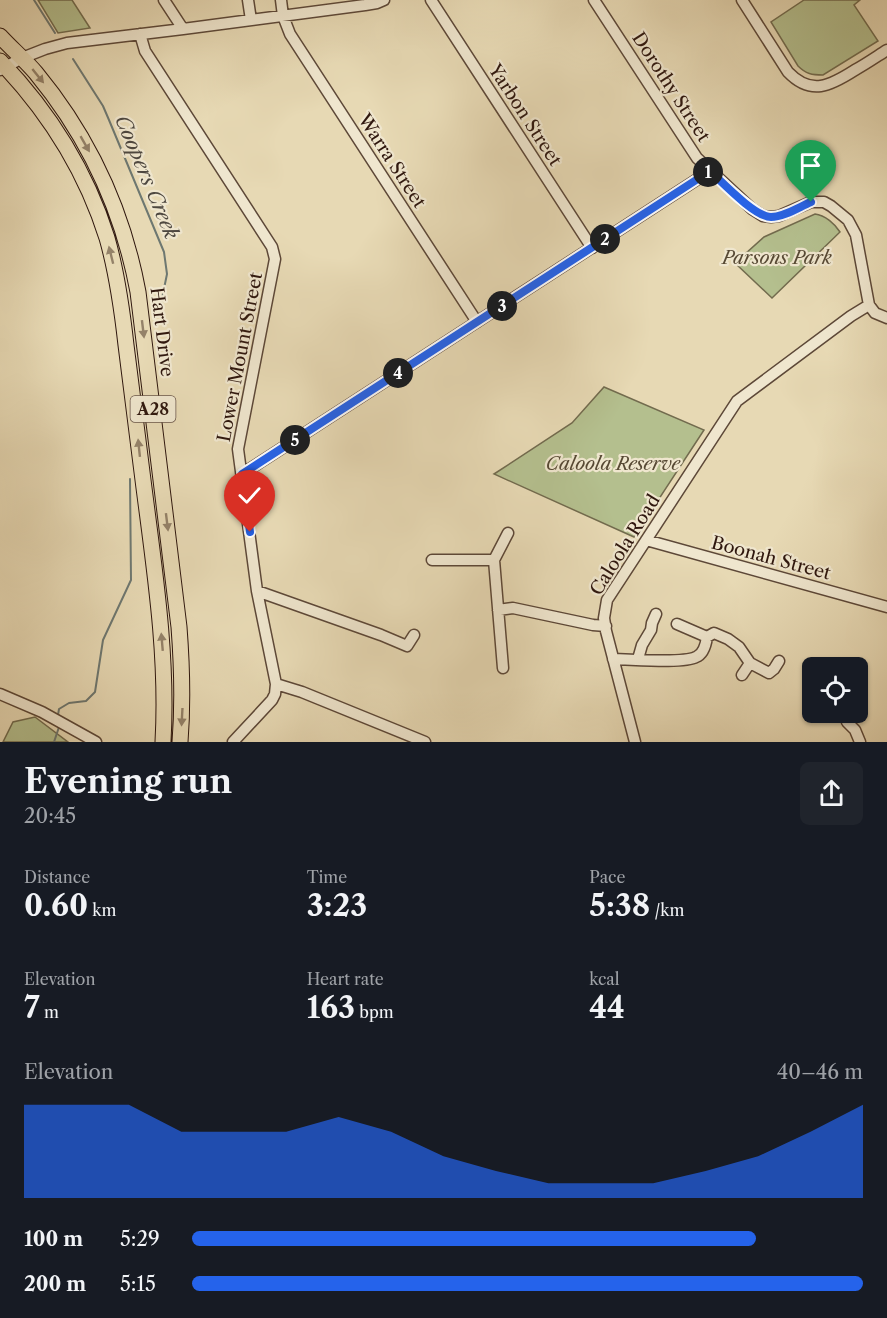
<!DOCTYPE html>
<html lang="en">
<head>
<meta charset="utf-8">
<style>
	:root { --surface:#171b24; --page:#20242c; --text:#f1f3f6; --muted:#9ea1a6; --accent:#2563eb }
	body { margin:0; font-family:"Libre Caslon Text",serif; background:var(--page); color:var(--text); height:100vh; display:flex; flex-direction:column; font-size:22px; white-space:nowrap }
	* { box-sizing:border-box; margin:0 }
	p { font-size:20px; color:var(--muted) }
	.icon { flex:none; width:33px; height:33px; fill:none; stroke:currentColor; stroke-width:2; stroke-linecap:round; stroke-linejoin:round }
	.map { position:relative; height:742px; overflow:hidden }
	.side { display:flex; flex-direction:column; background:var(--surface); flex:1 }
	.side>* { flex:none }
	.controls { position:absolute; left:802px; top:657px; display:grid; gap:12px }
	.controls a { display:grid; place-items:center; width:66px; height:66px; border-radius:9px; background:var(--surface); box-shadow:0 2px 4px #0004; font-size:30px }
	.pin { position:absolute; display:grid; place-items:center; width:51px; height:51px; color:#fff; margin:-62px -26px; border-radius:50% 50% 50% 0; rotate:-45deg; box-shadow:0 0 6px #0007 }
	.pin .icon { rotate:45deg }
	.km { position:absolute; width:30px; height:30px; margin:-15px; border-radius:50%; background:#222; color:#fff; font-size:16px; line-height:30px; text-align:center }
	.round { display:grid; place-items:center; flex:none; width:63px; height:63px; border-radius:9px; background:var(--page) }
	.head { display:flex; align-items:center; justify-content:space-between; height:102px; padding:0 24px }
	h1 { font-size:33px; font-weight:700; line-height:45px }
	.figures { display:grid; grid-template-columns:repeat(3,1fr); gap:9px; height:102px; padding:6px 24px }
	.figures div { display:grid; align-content:center }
	.figures b { font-size:30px; font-weight:700 }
	.figures small { font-size:16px; font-weight:400 }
	.figures p { font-size:16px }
	.chart { height:168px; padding:12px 24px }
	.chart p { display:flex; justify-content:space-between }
	.chart svg { width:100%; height:108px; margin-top:6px; fill:var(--accent); opacity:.7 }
	ul { padding:0 24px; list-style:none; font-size:20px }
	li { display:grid; grid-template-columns:96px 72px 1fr; align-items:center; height:45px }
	li i { height:15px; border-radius:8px; background:var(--accent) }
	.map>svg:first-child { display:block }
</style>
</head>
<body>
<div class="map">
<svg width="887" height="742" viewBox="0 0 887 742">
	<rect width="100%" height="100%" fill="#e7d9b4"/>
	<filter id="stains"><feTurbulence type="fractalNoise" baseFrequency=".00333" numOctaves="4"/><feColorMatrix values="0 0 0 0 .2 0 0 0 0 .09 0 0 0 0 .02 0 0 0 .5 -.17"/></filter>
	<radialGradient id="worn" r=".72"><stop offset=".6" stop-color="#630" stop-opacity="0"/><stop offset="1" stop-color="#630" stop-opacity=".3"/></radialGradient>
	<path fill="#b4bf8e" stroke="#726b4e" stroke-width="1.5" d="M38 0H72L90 28 58 33Z
		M804 0H860L854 5 878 41 823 75C812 75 806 74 798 66L771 22Z
		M815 214C825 215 835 224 840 232L772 298 735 263 764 237Z
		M604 387 704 430 634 537 494 474 572 423Z
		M35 717 68 742H3L13 722Z"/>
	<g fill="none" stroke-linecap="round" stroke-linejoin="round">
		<path stroke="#6e7871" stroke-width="2" d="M34 0 55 33
			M73 59 103 106 109 120 164 252 167 274 159 313
			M58 715 59 709 69 703 86 701 95 692 103 640 131 580 130 479
			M54 742 59 727"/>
		<defs>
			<path id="minor" d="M164 0 183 29
				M248 0 251 20
				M281 0 283 16 290 34 477 322
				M431 0 592 248
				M594 0 697 158 752 209 763 216 771 217 779 216 811 202H824L831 206 848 220 856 235 869 305 875 313 887 318
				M742 0 788 72C811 96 830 86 855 70 866 64 876 57 887 50
				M140 34 145 51 272 247 275 259 238 449 257 591 276 684 275 694 272 700 233 742
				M0 70 22 58 45 49 67 43 183 29 365 5 377 3 384 0
				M242 474 710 171
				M646 540 887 607
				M432 560H494
				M257 591 381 635 407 646 414 635
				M498 610 513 608 593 625 606 626
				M707 637 714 633 728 639 739 647 750 663 742 675
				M613 659C630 659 683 664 696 657 704 654 706 644 707 637L677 624
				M638 659 642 645 651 630 652 623 656 614
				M750 663 769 673 774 669 779 661
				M503 668 494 560 508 533
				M276 684 302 692 425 742
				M0 694 42 712 96 742
				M847 722 855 730 860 742
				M635 742 606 631 604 618 607 600 737 401 851 316 869 305"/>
			<path id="highway" d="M0 36C12 49 25 60 36 73 88 136 123 211 138 292L179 627C182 666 183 704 180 742
				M0 61C48 111 86 171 107 238 117 273 122 309 126 345 132 390 137 435 143 480 154 567 168 654 163 742"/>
		</defs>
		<use href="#minor" stroke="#5d4838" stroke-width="13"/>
		<use href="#highway" stroke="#2f170e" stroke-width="17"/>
		<use href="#minor" stroke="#efe6ce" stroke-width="10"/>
		<use href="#highway" stroke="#e7d9b4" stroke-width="15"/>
	</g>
	<defs><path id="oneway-solid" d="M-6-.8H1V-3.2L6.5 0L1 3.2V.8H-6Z" transform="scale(1.5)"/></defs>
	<g fill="#948269">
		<use href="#oneway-solid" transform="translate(38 76) rotate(51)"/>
		<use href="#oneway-solid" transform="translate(85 144) rotate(60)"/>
		<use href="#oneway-solid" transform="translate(111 255) rotate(-104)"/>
		<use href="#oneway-solid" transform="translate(143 329) rotate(83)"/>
		<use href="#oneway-solid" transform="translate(139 448) rotate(-96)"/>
		<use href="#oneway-solid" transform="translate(167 522) rotate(83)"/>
		<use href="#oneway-solid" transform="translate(162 642) rotate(-95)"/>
		<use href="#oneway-solid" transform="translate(182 717) rotate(93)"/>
	</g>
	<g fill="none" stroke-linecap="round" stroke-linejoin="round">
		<defs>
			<path id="route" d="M250 532 242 474 710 171C722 182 755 217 771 217 784 217 799 207 811 202"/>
		</defs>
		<use href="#route" stroke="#fff" stroke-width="12"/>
		<use href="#route" stroke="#2563eb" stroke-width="8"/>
	</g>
	<g text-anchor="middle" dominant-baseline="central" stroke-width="4.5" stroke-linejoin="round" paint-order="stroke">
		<rect fill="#efe6ce" stroke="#695548" stroke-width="1.5" x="130.5" y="396" width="45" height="26" rx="4.5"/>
		<g font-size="16" font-weight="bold" fill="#2f170e">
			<text x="153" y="409">A28</text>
		</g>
		<g font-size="18" fill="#2f170e" stroke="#efe6ce">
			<text transform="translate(671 87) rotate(57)">Dorothy Street</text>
			<text transform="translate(525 115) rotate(57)">Yarbon Street</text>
			<text transform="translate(392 161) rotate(57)">Warra Street</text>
			<text transform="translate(162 332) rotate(83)">Hart Drive</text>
			<text transform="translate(240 357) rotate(-79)">Lower Mount Street</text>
			<text transform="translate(625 545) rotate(-58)">Caloola Road</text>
			<text transform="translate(771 558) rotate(15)">Boonah Street</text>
		</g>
		<g font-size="18" font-style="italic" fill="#574934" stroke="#efe6ce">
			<text x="777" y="258">Parsons Park</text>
			<text x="613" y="464">Caloola Reserve</text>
		</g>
		<g font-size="20" font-style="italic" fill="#4e4840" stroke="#efe6ce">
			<text transform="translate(147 177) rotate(67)">Coopers Creek</text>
		</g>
	</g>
	<rect width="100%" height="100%" filter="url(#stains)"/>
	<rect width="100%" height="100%" fill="url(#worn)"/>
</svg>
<div class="controls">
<a><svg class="icon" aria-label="locate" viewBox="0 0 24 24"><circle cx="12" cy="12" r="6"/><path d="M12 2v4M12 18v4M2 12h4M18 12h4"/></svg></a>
</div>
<div class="pin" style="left:811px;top:202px;background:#1e9e55"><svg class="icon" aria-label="arrive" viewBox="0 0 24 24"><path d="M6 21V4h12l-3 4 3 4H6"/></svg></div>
<div class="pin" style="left:250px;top:532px;background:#d93025"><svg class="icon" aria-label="check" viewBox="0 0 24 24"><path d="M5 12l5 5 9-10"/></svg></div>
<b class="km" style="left:708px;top:172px">1</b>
<b class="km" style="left:605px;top:239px">2</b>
<b class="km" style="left:502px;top:306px">3</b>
<b class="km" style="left:398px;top:373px">4</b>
<b class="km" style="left:295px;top:440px">5</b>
</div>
<section class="side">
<div class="head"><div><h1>Evening run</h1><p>20:45</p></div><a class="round"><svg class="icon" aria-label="share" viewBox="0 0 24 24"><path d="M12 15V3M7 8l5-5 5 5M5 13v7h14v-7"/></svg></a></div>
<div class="figures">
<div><p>Distance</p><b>0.60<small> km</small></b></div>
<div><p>Time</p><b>3:23</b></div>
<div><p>Pace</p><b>5:38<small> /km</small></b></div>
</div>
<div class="figures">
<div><p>Elevation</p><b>7<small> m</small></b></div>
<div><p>Heart rate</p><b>163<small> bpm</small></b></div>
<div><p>kcal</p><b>44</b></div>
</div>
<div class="chart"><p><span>Elevation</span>40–46 m</p>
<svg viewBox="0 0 160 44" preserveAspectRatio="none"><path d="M0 44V6L10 6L20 6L30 17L40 17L50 17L60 11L70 17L80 27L90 33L100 38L110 38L120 38L130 33L140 27L150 17L160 6V44z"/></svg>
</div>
<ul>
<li><b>100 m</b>5:29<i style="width:84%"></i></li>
<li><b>200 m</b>5:15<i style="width:100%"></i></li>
</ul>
</section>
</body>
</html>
